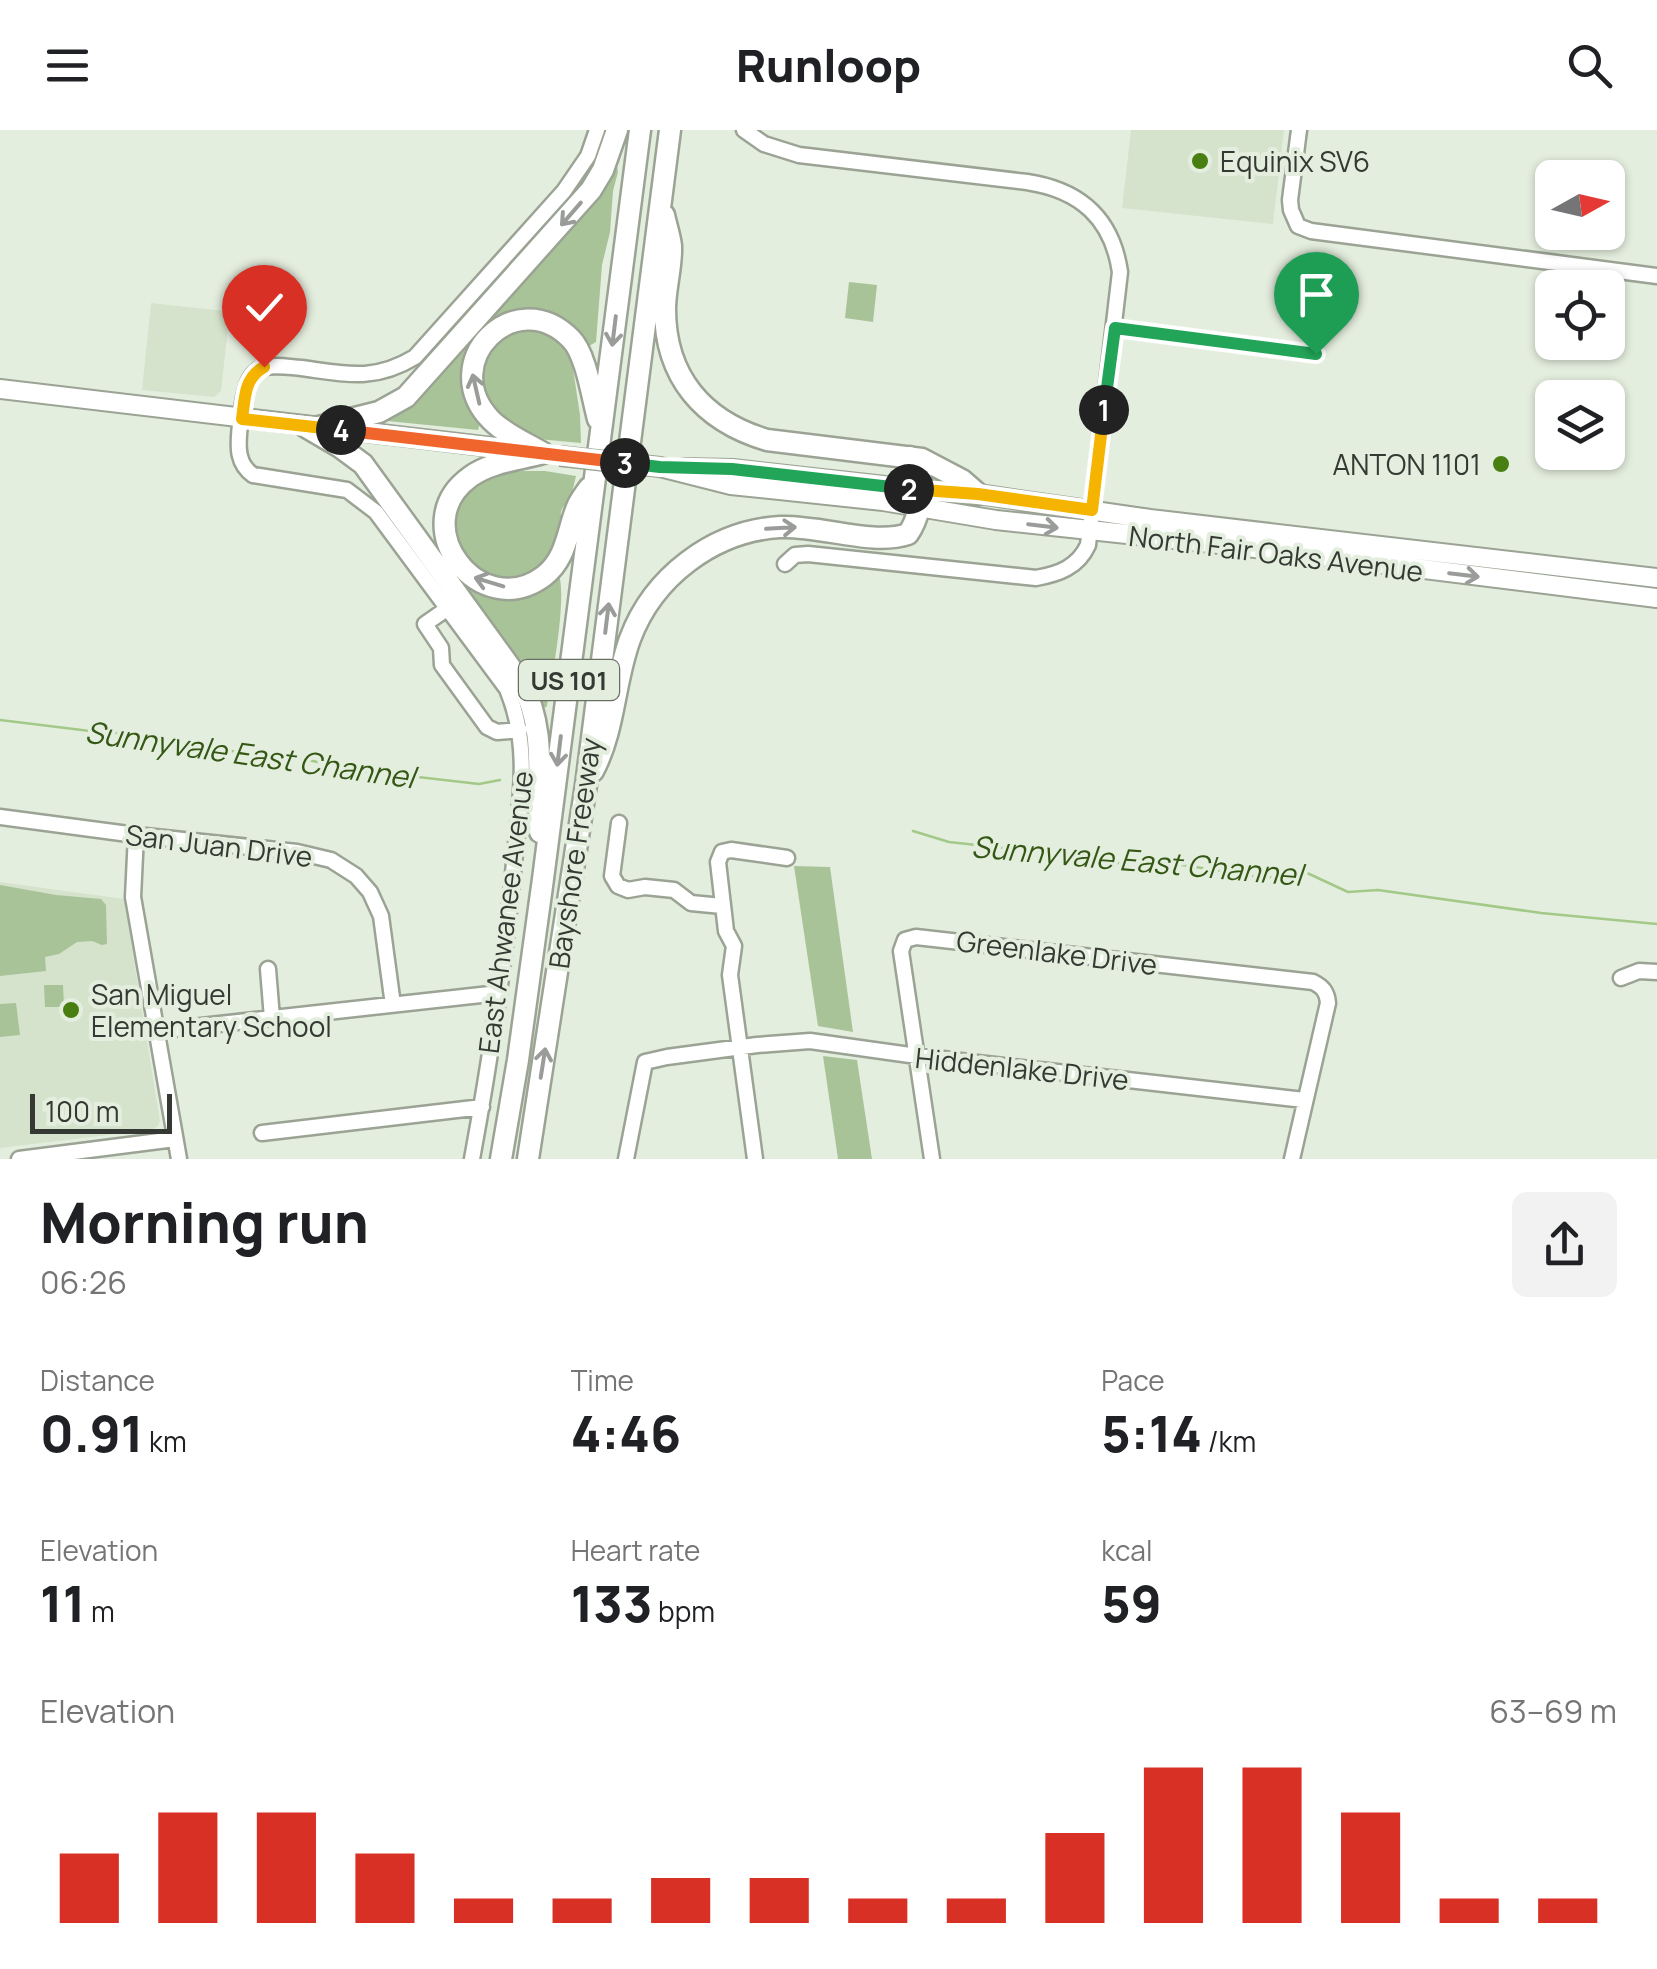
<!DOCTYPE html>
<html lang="en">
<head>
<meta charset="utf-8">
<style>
	:root { --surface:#fff; --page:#f2f2f2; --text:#202124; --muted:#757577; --accent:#d93025 }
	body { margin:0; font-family:Manrope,sans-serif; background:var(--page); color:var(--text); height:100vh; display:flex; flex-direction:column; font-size:38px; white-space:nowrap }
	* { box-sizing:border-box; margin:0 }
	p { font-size:32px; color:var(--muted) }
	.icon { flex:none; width:55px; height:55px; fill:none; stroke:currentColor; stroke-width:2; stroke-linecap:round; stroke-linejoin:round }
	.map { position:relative; height:1029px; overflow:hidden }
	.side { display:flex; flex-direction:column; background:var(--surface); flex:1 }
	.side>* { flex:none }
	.needle { width:65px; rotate:82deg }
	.buttons { position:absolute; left:1535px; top:30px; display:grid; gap:20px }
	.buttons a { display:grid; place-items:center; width:90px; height:90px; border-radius:15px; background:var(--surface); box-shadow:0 2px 8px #0004; font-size:50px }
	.scale { position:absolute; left:30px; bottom:25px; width:142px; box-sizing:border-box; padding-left:10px; border:5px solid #353933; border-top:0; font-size:28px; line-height:35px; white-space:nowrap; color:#353933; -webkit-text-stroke:8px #e4eede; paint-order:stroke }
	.pin { position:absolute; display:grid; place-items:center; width:85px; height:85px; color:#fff; margin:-102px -42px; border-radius:50% 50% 50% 0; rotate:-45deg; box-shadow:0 0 10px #0007 }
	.pin .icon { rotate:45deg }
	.km { position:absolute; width:50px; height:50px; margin:-25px; border-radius:50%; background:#222; color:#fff; font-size:28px; line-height:50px; text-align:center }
	.round { display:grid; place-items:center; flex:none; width:105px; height:105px; border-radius:15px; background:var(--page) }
	.summary { display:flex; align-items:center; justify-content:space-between; height:170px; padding:0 40px }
	h1 { font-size:55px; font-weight:800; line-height:75px }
	.figures { display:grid; grid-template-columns:repeat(3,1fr); gap:15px; height:170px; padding:10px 40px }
	.figures div { display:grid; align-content:center }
	.figures b { font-size:50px; font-weight:800 }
	.figures small { font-size:28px; font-weight:400 }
	.figures p { font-size:28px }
	.chart { height:280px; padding:20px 40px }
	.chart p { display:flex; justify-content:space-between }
	.chart svg { width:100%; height:180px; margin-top:10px; stroke:var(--accent); stroke-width:6 }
	header { display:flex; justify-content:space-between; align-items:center; height:130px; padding:0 40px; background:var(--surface); font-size:45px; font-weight:800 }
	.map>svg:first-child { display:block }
</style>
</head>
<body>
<header><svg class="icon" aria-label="menu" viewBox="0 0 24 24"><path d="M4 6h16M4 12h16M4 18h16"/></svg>Runloop<svg class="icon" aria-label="search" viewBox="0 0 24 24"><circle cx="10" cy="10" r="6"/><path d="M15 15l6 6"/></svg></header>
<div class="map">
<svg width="1657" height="1029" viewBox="0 0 1657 1029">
	<rect width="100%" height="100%" fill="#e4eede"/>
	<path fill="#d5e3cc" d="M1131 0H1284L1273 94 1122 78Z
		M151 173 233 182 229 189 221 261 214 267 142 260Z
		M0 752 124 769 160 991 157 997 149 1000 0 1018Z"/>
	<path fill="#a9c398" d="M616 29 618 42 613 61 610 102 602 135 596 212 589 216C569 181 530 169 494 187L488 180Z
		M849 152 877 155 873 192 845 188Z
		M541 198 570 219 580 285 581 313 538 309 505 296 480 263 478 226C495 208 507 194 534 202Z
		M459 213 466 218C455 246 462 270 480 293L478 300 387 291 385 283Z
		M523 341H545L576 346C574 354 573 361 569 368 567 373 562 377 561 382 560 385 563 393 562 397 561 405 554 419 550 426 543 438 533 444 519 448 468 461 430 392 471 356 484 345 506 342 523 341Z
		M558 442C568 465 552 547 547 576L545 578C534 557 535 536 510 523L457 448 459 446 482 458Z
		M794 736 830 737 853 902 818 896Z
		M0 755 56 765 101 769 106 775 107 814 102 815 92 811 77 812 59 824 45 827 46 841 0 846Z
		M44 855H63L64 877H45Z
		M16 873 20 905 0 907V874Z
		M823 926 857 930 872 1029H838Z"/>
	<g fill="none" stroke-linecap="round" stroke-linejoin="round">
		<path stroke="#a3c988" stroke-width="2.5" d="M0 590 90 601 102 600 157 612 208 619 288 626 362 641 418 647 479 654 500 650
			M913 701 949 712 1096 728 1116 733 1176 734 1266 748 1305 742 1348 762 1378 760 1541 783 1657 794"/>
		<defs>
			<path id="minor" d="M744 0 764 14 799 25 1027 52C1080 60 1112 88 1120 142L1088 415C1078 437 1059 444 1036 448L808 424 795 425 785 434
				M1299 0 1290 70 1291 80 1298 96 1311 101 1657 146
				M1115 198 1316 224
				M448 478 425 494 441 518 442 535 487 597 497 602 520 600
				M0 687 136 705 297 722 331 730 356 746 370 762 381 786 393 875
				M619 693 612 746 618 756 628 760 645 757 674 760 691 773 722 776
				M136 705 133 767 179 1029
				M268 839 272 888
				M1621 848 1639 841 1657 842
				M156 901 499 863
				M262 1003 482 977
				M19 1029 175 1009
				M472 1029C490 931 505 832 514 733 520 672 531 617 507 559L376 382 347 360 253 345C246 340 242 335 240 326 236 313 243 261 250 249 253 244 257 240 262 238 274 234 288 237 301 238 345 244 374 252 415 227L564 61 588 26 597 0
				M626 1029 645 932 667 927 757 915 810 911 917 926 1304 970
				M755 1029 730 845 734 816 726 801 718 732 722 722 731 720 787 728
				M932 1029 901 821 905 810 916 807 1313 852C1323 857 1327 862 1328 873L1292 1029"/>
			<path id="major" d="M0 259 534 322
				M660 337 731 355 883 371 996 390 1239 416 1657 468
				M685 338 733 339 930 361 978 364 1150 389 1657 448"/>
			<path id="highway" d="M664 85C666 95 670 106 671 116 672 136 665 158 665 179 665 247 703 291 767 310L922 329 962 350 978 364
				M306 297 340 317 363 334 521 552C547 599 537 650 540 702
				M315 298 379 282 406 267 591 60 603 40 617 0
				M543 323C519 330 490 332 470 347 404 395 480 494 544 446 567 428 567 401 577 377 580 370 585 364 589 358
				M543 323C526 313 505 304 491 290 435 232 516 152 571 209 586 224 592 267 598 289
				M593 641C615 600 614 552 630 509 653 447 713 401 780 397 820 395 873 416 908 404 918 390 923 367 921 349 920 340 914 334 910 327
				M501 1029 518 930 543 749 640 0
				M528 1029 586 655 670 0"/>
		</defs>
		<use href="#minor" stroke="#9aa394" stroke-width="19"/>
		<use href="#major" stroke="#9aa394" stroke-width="22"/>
		<use href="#highway" stroke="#9aa394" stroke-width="25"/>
		<use href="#minor" stroke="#fff" stroke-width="14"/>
		<use href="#major" stroke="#fff" stroke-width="18"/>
		<use href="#highway" stroke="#fff" stroke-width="20"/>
		<defs>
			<path id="major-bridge" d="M560 326 660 337"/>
		</defs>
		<use href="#major-bridge" stroke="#9aa394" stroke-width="22" stroke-linecap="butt"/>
		<use href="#major-bridge" stroke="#fff" stroke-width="18"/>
	</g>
	<defs><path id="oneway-shaft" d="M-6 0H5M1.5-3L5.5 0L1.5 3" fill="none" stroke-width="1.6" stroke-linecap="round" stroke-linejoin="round" transform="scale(2.5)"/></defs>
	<g stroke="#9a9c99">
		<use href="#oneway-shaft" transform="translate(571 84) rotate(131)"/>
		<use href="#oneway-shaft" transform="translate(614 201) rotate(97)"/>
		<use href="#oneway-shaft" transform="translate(476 259) rotate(-103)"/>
		<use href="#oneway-shaft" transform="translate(1043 396) rotate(7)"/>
		<use href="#oneway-shaft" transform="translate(781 398) rotate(-3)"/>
		<use href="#oneway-shaft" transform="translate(1464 445) rotate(7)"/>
		<use href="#oneway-shaft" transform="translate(489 452) rotate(-163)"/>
		<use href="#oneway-shaft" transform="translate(607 488) rotate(-83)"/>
		<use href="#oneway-shaft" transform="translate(559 621) rotate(97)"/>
		<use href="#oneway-shaft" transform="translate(543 933) rotate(-81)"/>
	</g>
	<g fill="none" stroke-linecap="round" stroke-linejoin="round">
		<defs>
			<path id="split-1" d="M1104 280 1115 198 1316 224"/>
			<path id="split-2" d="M909 359 978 364 1092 380 1104 280"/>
			<path id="split-3" d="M625 333 660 337 732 339 909 359"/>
			<path id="split-4" d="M341 300 625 333"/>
			<path id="split-5" d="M264 237C244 248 245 268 242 289L341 300"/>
		</defs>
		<use href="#split-1" stroke="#fff" stroke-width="20"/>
		<use href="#split-2" stroke="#fff" stroke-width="20"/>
		<use href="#split-3" stroke="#fff" stroke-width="20"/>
		<use href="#split-4" stroke="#fff" stroke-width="20"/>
		<use href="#split-5" stroke="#fff" stroke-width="20"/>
		<use href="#split-1" stroke="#22a559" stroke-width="12"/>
		<use href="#split-2" stroke="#f5b400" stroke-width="12"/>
		<use href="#split-3" stroke="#22a559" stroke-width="12"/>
		<use href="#split-4" stroke="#f0652b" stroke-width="12"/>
		<use href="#split-5" stroke="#f5b400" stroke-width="12"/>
	</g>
	<g fill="#497e11" stroke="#e4eede" stroke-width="4">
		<circle cx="1200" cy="31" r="10"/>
		<circle cx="1501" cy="334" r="10"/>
		<circle cx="71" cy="880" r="10"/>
	</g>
	<g text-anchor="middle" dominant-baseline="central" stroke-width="8" stroke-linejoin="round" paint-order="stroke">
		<rect fill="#e4eede" stroke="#6a6f66" stroke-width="2.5" x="519" y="530" width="100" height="40" rx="8"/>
		<g font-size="25" font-weight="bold" fill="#353933">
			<text x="569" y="550">US 101</text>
		</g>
		<g font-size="28" fill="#353933" stroke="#e4eede" text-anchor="start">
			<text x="1220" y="31">Equinix SV6</text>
			<text x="1481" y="334" text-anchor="end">ANTON 1101</text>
			<text x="91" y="864">San Miguel<tspan x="91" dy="32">Elementary School</tspan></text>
		</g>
		<g font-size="28" fill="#353933" stroke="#e4eede">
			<text transform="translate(1276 423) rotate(7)">North Fair Oaks Avenue</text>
			<text transform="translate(219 715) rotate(7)">San Juan Drive</text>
			<text transform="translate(574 723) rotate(-82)">Bayshore Freeway</text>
			<text transform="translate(505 782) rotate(-83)">East Ahwanee Avenue</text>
			<text transform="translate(1057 822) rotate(7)">Greenlake Drive</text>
			<text transform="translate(1022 938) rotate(6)">Hiddenlake Drive</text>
		</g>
		<g font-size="30" font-style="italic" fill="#345714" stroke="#e4eede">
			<text transform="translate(250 624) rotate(8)">Sunnyvale East Channel</text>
			<text transform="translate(1137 730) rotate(5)">Sunnyvale East Channel</text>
		</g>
	</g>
</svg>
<div class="buttons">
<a><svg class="needle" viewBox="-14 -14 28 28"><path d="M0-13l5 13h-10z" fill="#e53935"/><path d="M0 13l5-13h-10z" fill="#757577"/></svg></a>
<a><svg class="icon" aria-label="locate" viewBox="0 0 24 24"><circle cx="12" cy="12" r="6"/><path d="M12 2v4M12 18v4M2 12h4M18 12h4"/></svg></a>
<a><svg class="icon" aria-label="layers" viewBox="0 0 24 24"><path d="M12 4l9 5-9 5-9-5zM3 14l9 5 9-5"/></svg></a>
</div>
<div class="scale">100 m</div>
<div class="pin" style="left:1316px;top:224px;background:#1e9e55"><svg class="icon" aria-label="arrive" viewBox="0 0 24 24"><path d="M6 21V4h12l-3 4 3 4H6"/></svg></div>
<div class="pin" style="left:264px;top:237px;background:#d93025"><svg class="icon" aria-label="check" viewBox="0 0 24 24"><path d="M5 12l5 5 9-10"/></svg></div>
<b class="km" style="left:1104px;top:280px">1</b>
<b class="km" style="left:909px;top:359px">2</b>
<b class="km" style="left:625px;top:333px">3</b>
<b class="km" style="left:341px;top:300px">4</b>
</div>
<section class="side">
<div class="summary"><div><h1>Morning run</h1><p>06:26</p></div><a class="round"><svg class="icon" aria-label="share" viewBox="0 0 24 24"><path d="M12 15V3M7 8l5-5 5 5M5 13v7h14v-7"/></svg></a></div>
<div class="figures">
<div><p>Distance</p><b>0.91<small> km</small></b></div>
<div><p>Time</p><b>4:46</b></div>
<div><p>Pace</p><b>5:14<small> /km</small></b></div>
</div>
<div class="figures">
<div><p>Elevation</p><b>11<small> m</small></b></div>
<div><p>Heart rate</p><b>133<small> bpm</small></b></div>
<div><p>kcal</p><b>59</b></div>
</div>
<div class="chart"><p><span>Elevation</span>63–69 m</p>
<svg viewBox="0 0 160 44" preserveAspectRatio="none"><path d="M5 44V27M15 44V17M25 44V17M35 44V27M45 44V38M55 44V38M65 44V33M75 44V33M85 44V38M95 44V38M105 44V22M115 44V6M125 44V6M135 44V17M145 44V38M155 44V38"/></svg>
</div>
</section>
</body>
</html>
